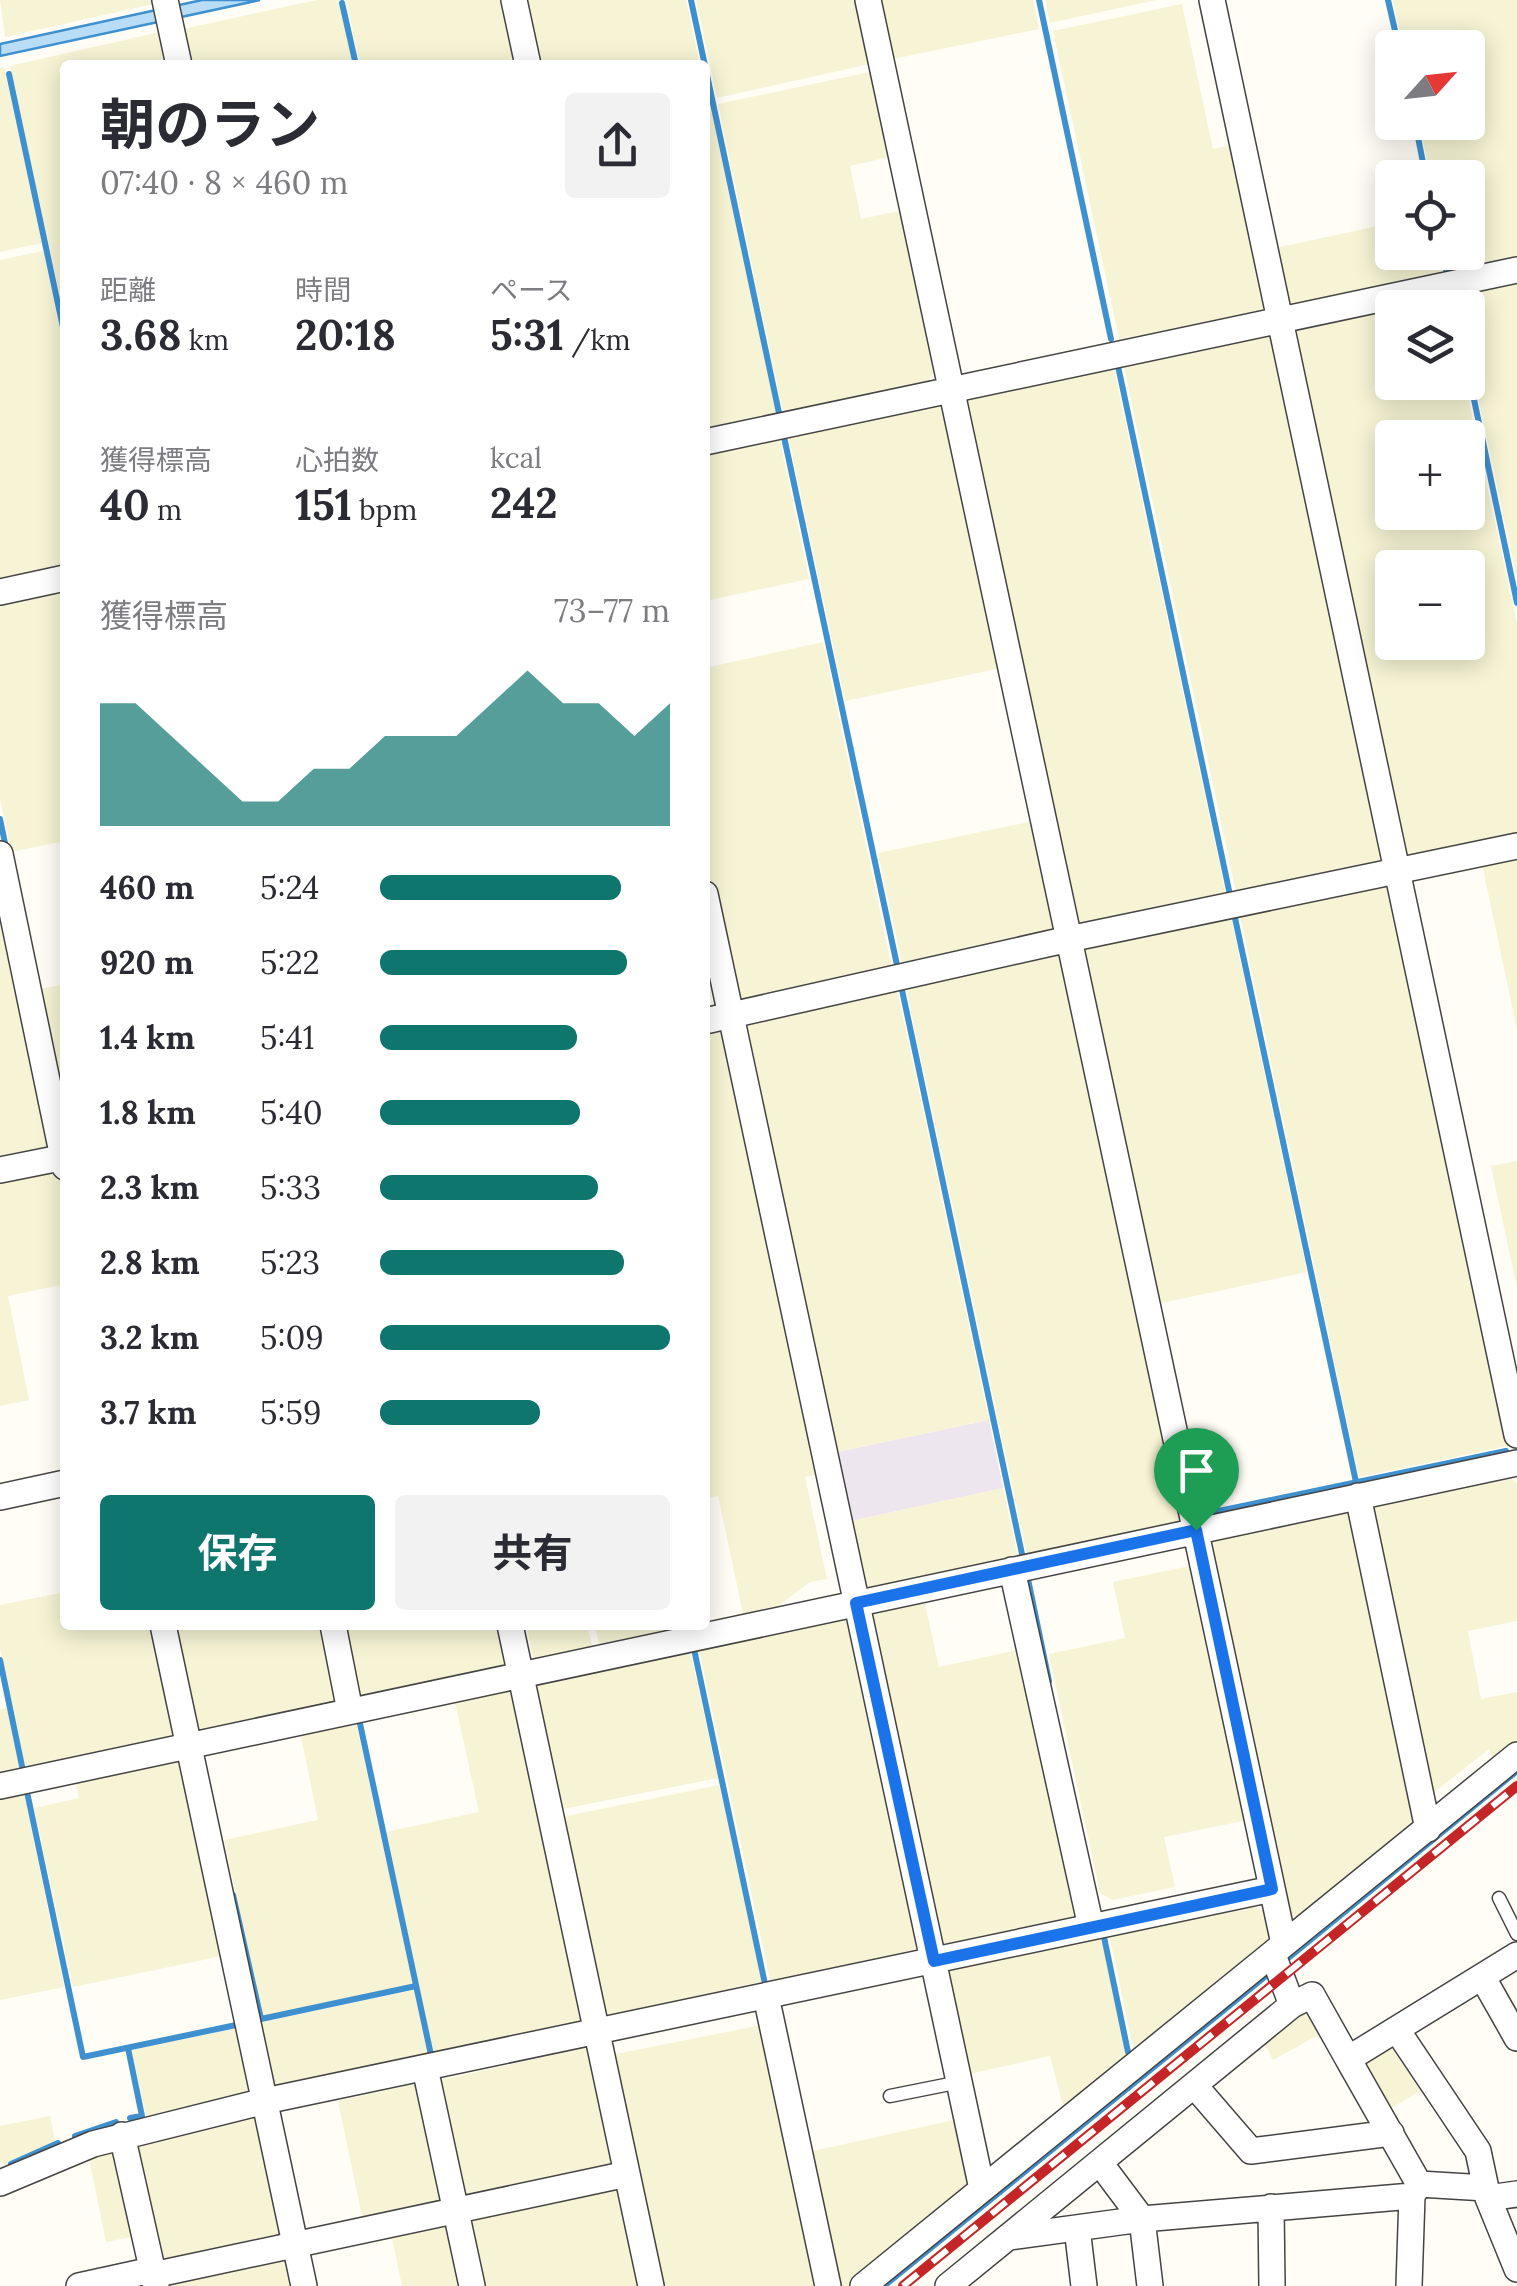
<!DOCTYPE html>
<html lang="ja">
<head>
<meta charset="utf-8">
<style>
	:root { --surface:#fff; --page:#f2f2f3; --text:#2b2b33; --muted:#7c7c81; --accent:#0f766e }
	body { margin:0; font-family:Lora,"Noto Sans JP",serif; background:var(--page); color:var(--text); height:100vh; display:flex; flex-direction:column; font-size:38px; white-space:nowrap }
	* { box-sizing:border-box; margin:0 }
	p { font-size:32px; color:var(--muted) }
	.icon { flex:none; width:55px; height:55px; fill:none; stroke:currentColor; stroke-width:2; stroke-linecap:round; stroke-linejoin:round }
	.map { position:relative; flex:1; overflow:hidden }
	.sheet { position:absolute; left:60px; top:60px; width:650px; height:1570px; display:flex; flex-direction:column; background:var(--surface); border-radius:10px; box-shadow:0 5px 25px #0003 }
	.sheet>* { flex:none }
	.needle { width:65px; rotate:63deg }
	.fabs { position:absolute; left:1375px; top:30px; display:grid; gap:20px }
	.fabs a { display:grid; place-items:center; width:110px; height:110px; border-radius:10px; background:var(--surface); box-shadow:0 5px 25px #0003; font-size:50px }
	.pin { position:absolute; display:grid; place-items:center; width:85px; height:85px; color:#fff; margin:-102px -42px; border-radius:50% 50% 50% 0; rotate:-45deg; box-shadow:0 0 10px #0007 }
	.pin .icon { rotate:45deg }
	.round { display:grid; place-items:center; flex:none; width:105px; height:105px; border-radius:10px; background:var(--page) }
	.headline { display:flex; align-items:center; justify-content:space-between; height:170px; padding:0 40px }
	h1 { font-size:55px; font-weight:700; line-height:75px }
	.stats { display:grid; grid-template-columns:repeat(3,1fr); gap:15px; height:170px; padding:10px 40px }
	.stats div { display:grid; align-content:center }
	.stats b { font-size:42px; font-weight:700 }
	.stats small { font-size:28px; font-weight:400 }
	.stats p { font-size:28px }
	.chart { height:280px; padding:20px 40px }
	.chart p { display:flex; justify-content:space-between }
	.chart svg { width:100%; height:180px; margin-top:10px; fill:var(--accent); opacity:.7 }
	.primary-button { display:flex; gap:20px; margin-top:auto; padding:20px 40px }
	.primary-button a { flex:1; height:115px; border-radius:10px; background:var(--accent); color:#fff; font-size:40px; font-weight:700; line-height:115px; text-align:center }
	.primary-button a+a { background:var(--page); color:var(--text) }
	ul { padding:0 40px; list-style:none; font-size:32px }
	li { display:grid; grid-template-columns:160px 120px 1fr; align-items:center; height:75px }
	li i { height:25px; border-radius:12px; background:var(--accent) }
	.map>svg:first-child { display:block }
</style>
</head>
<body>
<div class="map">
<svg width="1517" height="2286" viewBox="0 0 1517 2286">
	<rect width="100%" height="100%" fill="#fffdf5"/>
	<path fill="#eee6ef" d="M989 1420 1003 1488 847 1522 832 1453Z"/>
	<path fill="#f6f4d4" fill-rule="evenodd" d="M0 0H158V3L5 37Z
		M317 0H339L353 65H186L178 30Z
		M346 0H508L522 65H360Z
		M522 0H686L700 65H536Z
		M696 0H860L874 63 717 98Z
		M880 0H1033L1039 29 893 59Z
		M1045 0H1156L1050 23Z
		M1393 0H1517V259L1451 272 1447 253 1468 252V178L1431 177 1419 123 1468 122V48L1403 47Z
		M1182 4 1213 149 1237 144 1266 311 1120 343 1053 31Z
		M164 31 172 65H65V319L10 66Z
		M4 67 42 243 0 252V68Z
		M875 71 893 156 850 166 861 219 904 210 937 366 929 381 920 387 784 417 718 104Z
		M710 104 777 418 705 434V105Z
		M1392 223V252L1437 253 1441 273 1290 305 1282 298 1271 249Z
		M43 251 65 355V567L0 581V260Z
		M1517 278V579L1468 350V308L1458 307 1455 291Z
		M1445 293 1449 307 1392 308V382L1465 383 1517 624V838L1407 862 1292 325ZM1392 438H1468V512H1392ZM1392 568H1468V642H1392Z
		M1269 331 1277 336 1386 862 1237 897 1123 363Z
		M1113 364 1227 900 1081 926 1075 921 965 403 969 395Z
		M942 401 1006 667 845 701 788 434Z
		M779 436 809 579 705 601V452Z
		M65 590V841L11 852 0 799V605Z
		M823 642 892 968 742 1003 732 996 705 867V668Z
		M1039 820 1058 932 903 968 878 853Z
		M1517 856V1030L1482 864Z
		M1392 878 1512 1445 1359 1477 1239 912Z
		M0 892 53 1141 48 1149 0 1160Z
		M1230 914 1307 1272 1157 1304 1082 955 1089 944Z
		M1062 951 1182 1522 1027 1555 905 983Z
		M65 984V1109L40 989Z
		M897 989 989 1420 832 1453 741 1032 746 1020Z
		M715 1029 729 1039 822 1473 805 1477 827 1579 810 1582 769 1613 744 1618 718 1496 705 1498V1031Z
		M1517 1161V1288L1491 1166Z
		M50 1170 60 1176 65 1202V1284L8 1296 29 1400 0 1406V1181Z
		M1508 1475 1517 1484V1621L1468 1631 1481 1699 1517 1692V1743L1493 1762 1489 1749 1428 1797 1366 1505Z
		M1003 1488 1018 1557 868 1590 860 1583 847 1522Z
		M1356 1507 1422 1821 1301 1919 1291 1915 1208 1544 1213 1536Z
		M1195 1565 1248 1820 1164 1837 1175 1887 1113 1900 1100 1893 1049 1654 1125 1638 1113 1582Z
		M65 1592V1625H158L174 1739 26 1771 0 1649V1605Z
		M924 1599 939 1667 1023 1649 1080 1911 1073 1919 947 1947 937 1939 870 1618 876 1610Z
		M847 1614 923 1947 917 1954 771 1985 698 1645Z
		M177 1625H327L343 1700 203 1731 199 1728Z
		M344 1625H505L512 1659 505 1668 359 1697Z
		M526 1625H587L593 1650 534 1662Z
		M595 1625H685L686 1631 600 1649Z
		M689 1647 718 1778 563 1809 556 1805 530 1690 536 1680Z
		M508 1687 517 1693 585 2017 580 2026 434 2056 386 1832 479 1812 454 1698Z
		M7 1708 20 1772 0 1777V1709Z
		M355 1719 413 1984 263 2017 224 1840 318 1820 300 1732Z
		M179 1755 227 1955 73 1987 34 1808 79 1798 75 1778Z
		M719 1785 763 1987 608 2020 602 2014 562 1817Z
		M23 1789 64 1987 0 2000V1794Z
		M1248 1905 1267 1912 1273 1935 1269 1949 1135 2057 1109 1934Z
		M1101 1935 1128 2064 1065 2113 1050 2056 965 2075 943 1976 951 1967Z
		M414 1990 428 2057 278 2089 270 2082 258 2023Z
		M1306 2008 1320 2034 1273 2060 1261 2037Z
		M767 2024 822 2286H660L611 2055Z
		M242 2027 255 2085 249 2096 146 2117 132 2050Z
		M1393 2039 1429 2086 1391 2108 1366 2062Z
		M585 2048 593 2053 617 2172 468 2203 441 2080Z
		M424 2082 450 2207 364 2226 338 2101Z
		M50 2116 55 2141 6 2165 0 2162V2126Z
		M254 2118 263 2124 287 2243 157 2265 133 2154 138 2144Z
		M958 2119 971 2184 968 2191 850 2286H833L804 2153Z
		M110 2150 118 2156 136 2236 106 2242 89 2158Z
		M620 2181 642 2286H485L469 2212Z
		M454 2215 469 2286H402L390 2228Z
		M288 2251 296 2286H163L167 2276Z"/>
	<path fill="#b9ddf7" stroke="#3f90cf" stroke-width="2.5" d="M202 0H260L0 56V44Z"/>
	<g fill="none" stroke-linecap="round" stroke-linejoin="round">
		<path stroke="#3f90cf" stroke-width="6" d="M691 0 779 413
			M1039 0 1111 339
			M1388 0 1399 48
			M342 3 356 65
			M9 74 65 337
			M1415 122 1426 178
			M1442 252 1446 270
			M1452 296 1454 308
			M1118 366 1230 895
			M1468 371 1517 603
			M784 437 897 965
			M0 819 6 848
			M1235 918 1356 1482
			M902 990 1022 1554
			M1214 1512 1506 1451
			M1028 1579 1049 1681
			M689 1625V1626
			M694 1649 765 1984
			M0 1660 23 1771
			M359 1719 431 2055
			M27 1792 83 2057 241 2024
			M233 1895 261 2019 416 1986
			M1104 1937 1128 2052
			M1286 1960 1517 1771
			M128 2048 142 2116 130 2118
			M75 2136 116 2122
			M11 2164 58 2143
			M884 2286 1271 1972"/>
		<defs>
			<path id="service" d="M1499 1898 1517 1934
				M890 2096 960 2082"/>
			<path id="minor" d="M165 0 179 65
				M514 0 528 65
				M868 0 1284 1944
				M1212 0 1517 1435
				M705 442 1517 270
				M0 592 65 578
				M0 854 65 1167
				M705 894 982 2189
				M705 1021 1069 939 1517 846
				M0 1170 65 1157
				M1358 1496 1428 1829
				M0 1497 65 1483
				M1012 1570 1091 1927
				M163 1625 304 2286
				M333 1625 350 1711
				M510 1625 651 2286
				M0 1786 1517 1463
				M1273 1955 1292 2005 1312 1995 1348 2059 1517 1955
				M1483 1978 1517 2038
				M766 1996 828 2286
				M1397 2030 1478 2151 1488 2198 1517 2269
				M1348 2059 1419 2184 1412 2196 1409 2286
				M425 2068 472 2286
				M1194 2085 1251 2151 1391 2133
				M122 2135 156 2286
				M1100 2163 1142 2219 1150 2286
				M0 2183 93 2144 265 2101 1272 1889
				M1419 2184 1486 2188
				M1488 2198 1517 2194
				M1271 2207 1272 2286
				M1077 2228 1084 2286
				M1009 2237 1142 2219 1412 2196
				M153 2275 627 2174
				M79 2286 152 2270
				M863 2286 1517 1755
				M948 2286 1292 2005"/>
		</defs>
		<use href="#service" stroke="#444" stroke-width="15"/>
		<use href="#minor" stroke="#444" stroke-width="28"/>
		<use href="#service" stroke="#fff" stroke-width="12"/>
		<use href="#minor" stroke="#fff" stroke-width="25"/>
		<defs>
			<path id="rail" d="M903 2286 1517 1786"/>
		</defs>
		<use href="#rail" stroke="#c42628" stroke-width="10"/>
		<use href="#rail" stroke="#fff" stroke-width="6" stroke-dasharray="19" stroke-linecap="butt"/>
	</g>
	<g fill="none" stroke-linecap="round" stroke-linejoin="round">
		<defs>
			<path id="route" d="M1196 1530 1272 1889 934 1961 856 1603Z"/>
		</defs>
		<use href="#route" stroke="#fff" stroke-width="20"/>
		<use href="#route" stroke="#1a73e8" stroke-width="12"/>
	</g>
</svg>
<div class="fabs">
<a><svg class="needle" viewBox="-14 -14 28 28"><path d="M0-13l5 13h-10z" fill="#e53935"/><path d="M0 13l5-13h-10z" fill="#7c7c81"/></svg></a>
<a><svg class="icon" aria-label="locate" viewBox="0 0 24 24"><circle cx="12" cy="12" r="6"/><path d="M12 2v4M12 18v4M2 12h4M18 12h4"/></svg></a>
<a><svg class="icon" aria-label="layers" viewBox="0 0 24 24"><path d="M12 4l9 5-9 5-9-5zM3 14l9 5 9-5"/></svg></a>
<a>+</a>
<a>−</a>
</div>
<div class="pin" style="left:1196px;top:1530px;background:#1e9e55"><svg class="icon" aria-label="arrive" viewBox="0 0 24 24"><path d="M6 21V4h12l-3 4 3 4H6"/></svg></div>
<section class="sheet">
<div class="headline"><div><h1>朝のラン</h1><p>07:40 · 8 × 460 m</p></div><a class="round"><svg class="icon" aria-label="share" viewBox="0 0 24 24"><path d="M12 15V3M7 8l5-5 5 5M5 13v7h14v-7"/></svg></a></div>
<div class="stats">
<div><p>距離</p><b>3.68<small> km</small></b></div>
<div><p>時間</p><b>20:18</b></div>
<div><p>ペース</p><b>5:31<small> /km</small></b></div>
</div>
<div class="stats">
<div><p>獲得標高</p><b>40<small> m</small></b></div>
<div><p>心拍数</p><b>151<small> bpm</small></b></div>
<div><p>kcal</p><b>242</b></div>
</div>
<div class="chart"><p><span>獲得標高</span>73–77 m</p>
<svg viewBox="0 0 160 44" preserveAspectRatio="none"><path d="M0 44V14L10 14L20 22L30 30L40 38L50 38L60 30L70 30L80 22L90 22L100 22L110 14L120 6L130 14L140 14L150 22L160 14V44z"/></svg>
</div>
<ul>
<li><b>460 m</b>5:24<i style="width:83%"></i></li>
<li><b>920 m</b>5:22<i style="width:85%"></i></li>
<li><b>1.4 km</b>5:41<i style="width:68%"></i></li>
<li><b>1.8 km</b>5:40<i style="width:69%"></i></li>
<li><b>2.3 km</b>5:33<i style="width:75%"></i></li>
<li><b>2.8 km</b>5:23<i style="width:84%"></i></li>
<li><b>3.2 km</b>5:09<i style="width:100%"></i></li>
<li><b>3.7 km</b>5:59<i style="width:55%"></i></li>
</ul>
<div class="primary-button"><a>保存</a><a>共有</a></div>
</section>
</div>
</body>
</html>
